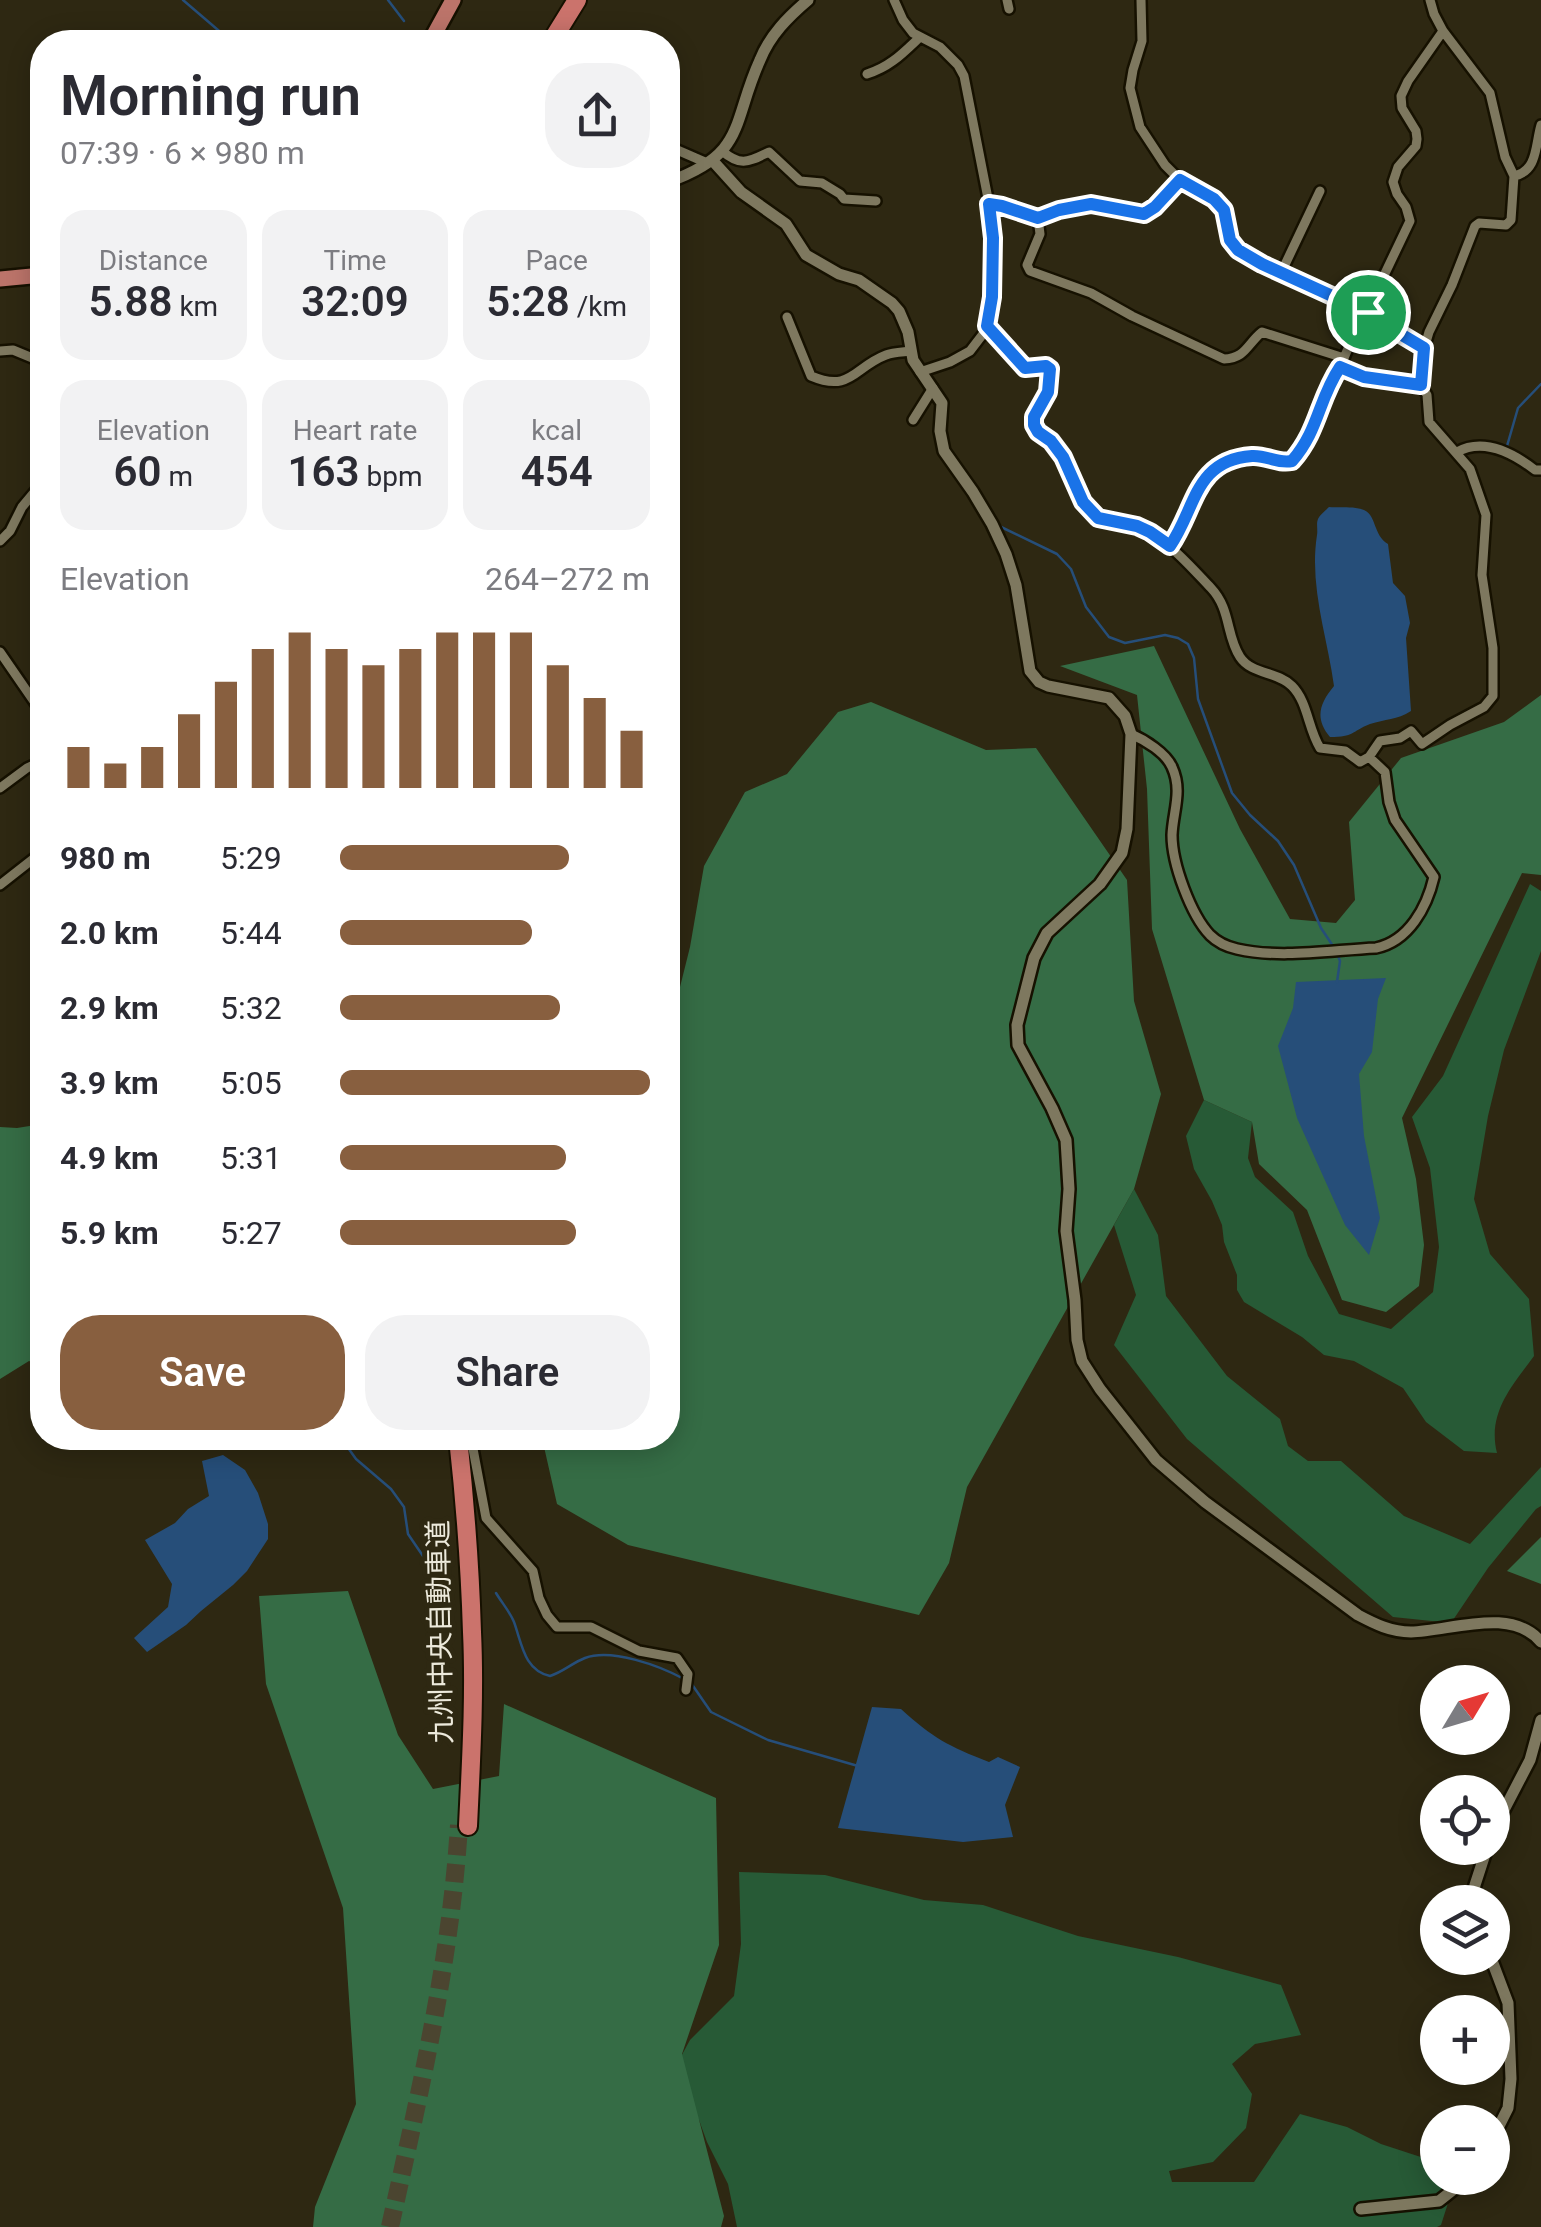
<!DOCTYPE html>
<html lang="en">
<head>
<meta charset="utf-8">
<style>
	:root { --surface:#fff; --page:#f2f2f3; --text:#2b2b33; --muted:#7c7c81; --accent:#885f3f }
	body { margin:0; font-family:Roboto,"Noto Sans JP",sans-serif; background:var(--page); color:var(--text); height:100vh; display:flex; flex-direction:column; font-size:38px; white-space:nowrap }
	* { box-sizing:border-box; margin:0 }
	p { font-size:32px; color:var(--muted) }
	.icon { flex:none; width:55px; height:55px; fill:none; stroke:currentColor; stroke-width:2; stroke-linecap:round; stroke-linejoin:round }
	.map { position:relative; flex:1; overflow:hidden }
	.details { position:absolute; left:30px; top:30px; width:650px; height:1420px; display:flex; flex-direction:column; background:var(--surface); border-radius:40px; box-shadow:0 5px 25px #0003 }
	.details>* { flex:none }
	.needle { width:65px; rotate:52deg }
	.tools { position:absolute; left:1420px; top:1665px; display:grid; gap:20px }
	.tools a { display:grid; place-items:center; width:90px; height:90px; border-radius:50%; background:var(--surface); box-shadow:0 5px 25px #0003; font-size:50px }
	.pin { position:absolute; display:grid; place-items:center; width:85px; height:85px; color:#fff; margin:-42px; border:5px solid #fff; border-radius:50%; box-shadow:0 2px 10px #0007 }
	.round { display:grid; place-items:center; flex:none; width:105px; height:105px; border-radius:40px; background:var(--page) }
	.overview { display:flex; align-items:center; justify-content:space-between; height:170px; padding:0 30px }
	h1 { font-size:55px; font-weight:600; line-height:75px }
	.metrics { display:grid; grid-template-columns:repeat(3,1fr); gap:15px; height:170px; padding:10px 30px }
	.metrics div { display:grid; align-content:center; border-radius:25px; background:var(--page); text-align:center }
	.metrics b { font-size:42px; font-weight:600 }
	.metrics small { font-size:28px; font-weight:400 }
	.metrics p { font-size:28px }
	.chart { height:280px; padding:20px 30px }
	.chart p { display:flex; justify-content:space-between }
	.chart svg { width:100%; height:180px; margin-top:10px; stroke:var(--accent); stroke-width:6 }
	.button { display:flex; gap:20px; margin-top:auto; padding:20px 30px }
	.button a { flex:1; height:115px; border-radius:40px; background:var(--accent); color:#fff; font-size:40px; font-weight:600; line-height:115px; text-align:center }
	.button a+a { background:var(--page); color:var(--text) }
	ul { padding:0 30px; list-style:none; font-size:32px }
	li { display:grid; grid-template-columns:160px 120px 1fr; align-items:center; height:75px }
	li i { height:25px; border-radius:12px; background:var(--accent) }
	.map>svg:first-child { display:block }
</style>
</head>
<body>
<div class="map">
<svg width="1541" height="2227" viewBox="0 0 1541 2227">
	<rect width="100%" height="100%" fill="#2e2812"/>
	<path fill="#275a36" d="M1530 884 1541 891V951L1504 1050 1488 1116 1474 1199 1490 1254 1529 1299 1534 1356C1512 1386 1487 1413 1497 1453L1464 1451 1426 1422 1403 1388 1354 1361 1324 1355 1302 1337 1244 1302 1237 1290V1275L1224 1242 1222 1225 1212 1201 1194 1169 1186 1136 1204 1100 1252 1122 1248 1158 1255 1177 1293 1212 1308 1256 1339 1314 1391 1329 1433 1292 1439 1247 1430 1168 1412 1117 1443 1076Z
		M1134 1189 1158 1235 1166 1296 1227 1376 1280 1419 1288 1446 1308 1461H1341L1404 1516 1470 1544 1541 1467V1506L1536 1509 1488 1568 1451 1623 1393 1617 1187 1439 1114 1345 1136 1295 1114 1225Z
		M739 1872 825 1875 924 1900 983 1905 1078 1936 1178 1957 1281 1985 1301 2035 1255 2044 1232 2064 1252 2094 1246 2128 1213 2162 1169 2171 1172 2182H1254L1300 2114 1347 2127 1381 2144 1433 2161 1438 2178H1440L1449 2200 1441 2225 1437 2227H737L728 2184 707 2142 699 2120 672 2073 690 2040 734 1996 741 1944Z"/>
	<path fill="#356c45" d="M1154 646 1240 829 1290 919 1336 923 1355 900 1349 822 1401 758 1504 722 1541 695V875L1522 873 1402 1118 1416 1179 1424 1245 1419 1286 1386 1312 1342 1300 1307 1210 1259 1164 1252 1122 1204 1100 1152 929 1147 789 1137 695 1060 666Z
		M871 702 986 750 1036 748 1127 880 1134 1001 1161 1094 1134 1189 967 1487 949 1563 919 1615 628 1545 557 1504 542 1438H668V1035L690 947 704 866 745 792 787 774 838 712Z
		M42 1124V1366L29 1361 0 1379V1127L17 1128Z
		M1541 1537V1584L1507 1571Z
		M348 1591 398 1735 433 1789 499 1776 504 1704 716 1798 719 1945 682 2054 724 2216 721 2227H313L315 2207 356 2104 343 1908 266 1684 259 1596Z"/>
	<path fill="#264e79" d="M1329 507C1339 508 1354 506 1364 510 1377 516 1373 535 1388 544L1393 583 1405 596 1410 623 1406 638 1411 711C1397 720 1385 719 1370 724 1350 732 1355 737 1330 737 1314 718 1320 703 1334 686 1327 635 1309 587 1317 535 1318 530 1316 524 1318 519 1319 516 1327 509 1329 507Z
		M1386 978 1378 999 1372 1052 1359 1074 1364 1136 1380 1218 1369 1255 1345 1225 1297 1118 1278 1046 1293 1008 1296 982Z
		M223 1455 245 1470 258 1493 268 1524V1539L247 1571 233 1585 201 1611 186 1625 147 1652 134 1638 168 1607 172 1584 145 1540 175 1523 188 1509 209 1496 202 1461Z
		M872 1707 901 1709C933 1738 948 1746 989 1762L998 1757 1020 1767 1005 1805 1013 1837 963 1842 838 1828Z"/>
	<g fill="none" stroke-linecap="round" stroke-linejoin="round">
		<path stroke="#264e79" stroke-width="2.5" d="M183 0 232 42
			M388 0 404 21
			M1512 450 1507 446 1518 408 1541 384
			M999 526 1057 554 1071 569 1086 607 1109 637 1125 643 1165 635 1178 638 1188 644 1194 658 1198 699 1232 793 1250 815 1278 841 1294 865 1321 928 1335 949
			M1337 982 1340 961 1338 956
			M341 1438 356 1459 391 1489 404 1507 408 1534 425 1559
			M496 1593C502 1603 510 1612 514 1622 522 1644 524 1670 550 1676 563 1672 572 1663 585 1658 612 1648 660 1666 684 1679
			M691 1683 711 1712 768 1740 858 1766"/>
		<path stroke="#4b4530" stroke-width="18" stroke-dasharray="18 9" stroke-linecap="butt" d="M390 2227C419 2095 451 1961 459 1825"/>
		<defs>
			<path id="minor" d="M894 0 903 20 913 33 940 47 958 65 964 76 992 219 991 312 983 334 970 351 950 362 920 372
				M1007 0 1009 9
				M1141 0 1142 41 1133 70 1130 88 1140 127 1165 165 1180 180 1214 199 1224 211 1230 240 1238 251 1262 264 1376 316 1424 349
				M867 74C890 67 903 53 920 37
				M668 146 707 163
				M722 151C741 167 748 162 769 152L800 181 822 183 840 194 844 199 876 201
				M1514 176C1538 171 1535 145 1541 125
				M989 205 1003 206 1038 218 1059 209 1091 204 1144 213 1155 207 1180 180
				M1038 218 1040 234 1027 265 1030 271 1091 293 1132 316 1224 359C1246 358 1247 344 1262 332L1344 358 1364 310
				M1281 273 1320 191
				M1367 311 1410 221 1406 207 1397 194 1393 182 1398 167 1416 146 1417 139 1416 131 1402 108 1401 96 1408 81 1443 31
				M787 317 811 376C851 393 854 367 886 355 893 352 903 352 911 351
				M987 327 1025 368C1034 366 1043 363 1050 369 1051 376 1051 384 1048 391 1043 402 1031 413 1035 426 1038 436 1054 443 1060 453 1071 469 1083 510 1098 518 1107 522 1125 522 1135 526 1164 535 1190 566 1211 588 1231 609 1226 636 1240 657 1252 675 1277 671 1292 686 1308 702 1308 729 1320 748L1345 751 1360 762 1369 757 1380 741 1400 738 1411 731 1422 744 1450 725 1484 707 1493 696V648L1482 575 1486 515 1470 469 1429 422 1427 395 1421 385 1424 349 1429 332 1452 285 1475 226 1479 223 1506 225 1511 220 1514 176 1505 157 1490 93 1443 31 1434 14 1430 0
				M0 351 13 350 42 362
				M1340 367 1364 377 1421 385
				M913 420 933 388
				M1457 452C1484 437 1513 453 1535 470H1541
				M0 541 10 531 22 507 42 483
				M1170 546C1196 509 1194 460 1252 456 1267 455 1277 464 1292 461L1311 434 1329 384 1344 358
				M0 652 42 713
				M1131 734C1145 740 1166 753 1172 767 1183 791 1173 811 1172 835 1172 864 1191 915 1210 935 1217 942 1228 947 1237 949 1281 959 1331 950 1376 948 1409 941 1427 907 1434 877L1395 820 1389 802 1385 772 1369 757
				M0 788 27 768 42 761
				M0 885 42 852
				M471 1438 486 1518 533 1571 539 1598 547 1615 557 1627H591L639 1651 677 1658 688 1674 686 1690"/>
			<path id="tertiary" d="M712 160 741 192 786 224 806 255 839 274 859 280 892 303 899 311 908 332 913 360 942 403 940 431 944 451 973 492 992 524 1006 554 1016 585 1030 671 1039 682 1048 686 1109 698 1125 716 1131 734 1127 829 1122 853 1100 884 1047 933 1034 958 1017 1025 1018 1045 1052 1108 1066 1140 1069 1189 1066 1231 1075 1300 1077 1340 1082 1361 1100 1389 1156 1460 1205 1502 1358 1615C1375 1624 1391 1632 1411 1632 1451 1631 1511 1606 1541 1642
				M668 182C747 154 731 124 760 60 770 35 788 17 808 0
				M1492 1833 1530 1760 1541 1720
				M1473 1902 1475 1885 1487 1848
				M1491 1958 1508 2003 1511 2079 1508 2108 1492 2140
				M1361 2209 1439 2201 1468 2178"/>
			<path id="trunk" d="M430 42 453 0
				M0 279 42 275"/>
			<path id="motorway" d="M551 42 577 0
				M458 1438C465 1502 470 1567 472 1632 475 1696 471 1761 468 1826"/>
		</defs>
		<use href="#minor" stroke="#161100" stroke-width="14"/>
		<use href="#tertiary" stroke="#161100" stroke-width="16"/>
		<use href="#trunk" stroke="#161100" stroke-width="20"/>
		<use href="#motorway" stroke="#161100" stroke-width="22"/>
		<use href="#minor" stroke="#7e785f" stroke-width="9"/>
		<use href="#tertiary" stroke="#7e785f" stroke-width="11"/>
		<use href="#trunk" stroke="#bc746a" stroke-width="15"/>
		<use href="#motorway" stroke="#cb736c" stroke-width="18"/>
	</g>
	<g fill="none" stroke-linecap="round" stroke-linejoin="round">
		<defs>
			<path id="route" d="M1180 180 1214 199 1224 210 1230 240 1238 250 1262 264 1376 316 1392 329 1424 348 1421 385 1364 377 1340 367C1318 400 1319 430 1292 461 1277 464 1267 455 1252 456 1194 460 1196 509 1170 546L1150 532 1137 526 1098 518 1083 502 1063 457 1051 441 1038 432 1034 425V417L1048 392 1050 369 1046 366 1025 368 987 326 992 297 993 238 989 204 1002 206 1038 218 1059 210 1091 204 1144 214 1155 207Z"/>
		</defs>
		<use href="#route" stroke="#fff" stroke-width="20"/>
		<use href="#route" stroke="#1a73e8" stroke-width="12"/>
	</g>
	<g text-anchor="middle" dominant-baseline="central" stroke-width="10" stroke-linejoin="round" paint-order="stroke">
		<g font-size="28" fill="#edeadc" stroke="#2e2812">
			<text transform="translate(440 1632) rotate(-91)">九州中央自動車道</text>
		</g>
	</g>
</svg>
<div class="tools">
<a><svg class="needle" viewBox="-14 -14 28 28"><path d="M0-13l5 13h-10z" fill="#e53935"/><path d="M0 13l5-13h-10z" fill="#7c7c81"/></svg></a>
<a><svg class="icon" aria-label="locate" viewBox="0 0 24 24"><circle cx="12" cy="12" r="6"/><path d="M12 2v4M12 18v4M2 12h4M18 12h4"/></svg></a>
<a><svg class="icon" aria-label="layers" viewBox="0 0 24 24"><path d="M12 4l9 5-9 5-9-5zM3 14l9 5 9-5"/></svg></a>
<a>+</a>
<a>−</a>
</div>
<div class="pin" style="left:1368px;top:312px;background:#1e9e55"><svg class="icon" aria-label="arrive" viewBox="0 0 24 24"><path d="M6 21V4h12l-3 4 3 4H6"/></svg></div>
<section class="details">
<div class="overview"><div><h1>Morning run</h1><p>07:39 · 6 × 980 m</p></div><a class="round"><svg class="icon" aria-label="share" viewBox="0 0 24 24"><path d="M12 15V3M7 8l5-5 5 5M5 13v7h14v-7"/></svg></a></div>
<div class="metrics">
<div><p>Distance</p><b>5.88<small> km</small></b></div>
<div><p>Time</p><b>32:09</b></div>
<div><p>Pace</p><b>5:28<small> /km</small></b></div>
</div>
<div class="metrics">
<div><p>Elevation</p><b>60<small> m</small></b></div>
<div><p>Heart rate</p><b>163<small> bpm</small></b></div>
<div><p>kcal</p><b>454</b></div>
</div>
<div class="chart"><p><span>Elevation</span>264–272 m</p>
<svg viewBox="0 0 160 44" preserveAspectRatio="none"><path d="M5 44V34M15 44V38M25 44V34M35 44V26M45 44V18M55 44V10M65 44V6M75 44V10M85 44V14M95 44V10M105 44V6M115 44V6M125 44V6M135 44V14M145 44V22M155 44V30"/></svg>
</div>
<ul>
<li><b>980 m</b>5:29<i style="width:74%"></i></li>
<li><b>2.0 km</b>5:44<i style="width:62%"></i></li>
<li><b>2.9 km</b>5:32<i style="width:71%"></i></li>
<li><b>3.9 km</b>5:05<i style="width:100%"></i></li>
<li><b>4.9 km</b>5:31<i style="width:73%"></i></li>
<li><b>5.9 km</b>5:27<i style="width:76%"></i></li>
</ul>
<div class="button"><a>Save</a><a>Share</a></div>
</section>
</div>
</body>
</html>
